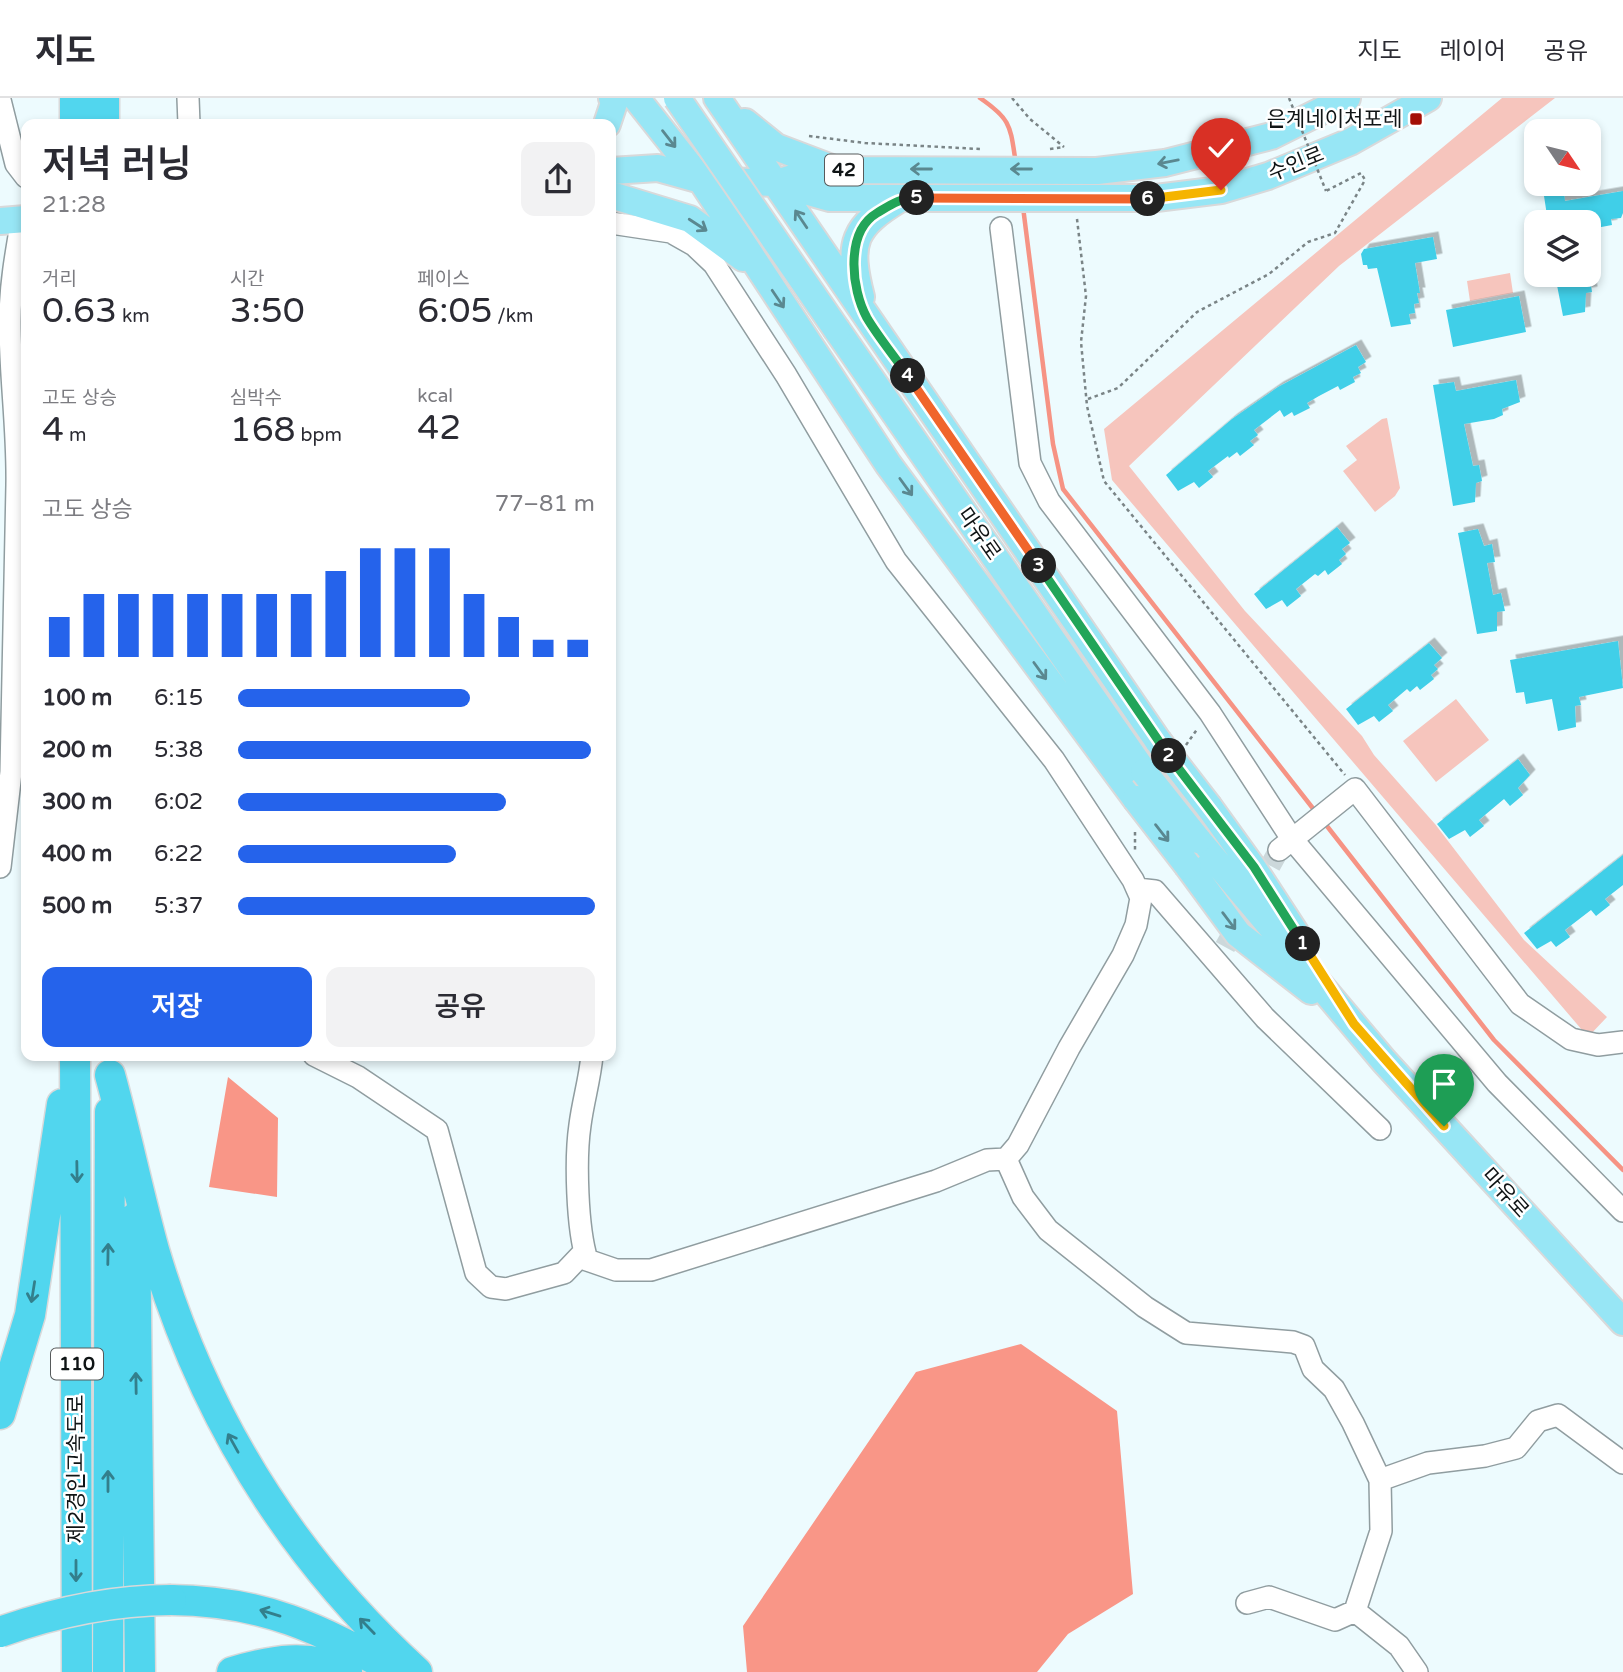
<!DOCTYPE html>
<html lang="ko">
<head>
<meta charset="utf-8">
<style>
	:root { --surface:#fff; --page:#f2f2f3; --text:#2b2b33; --muted:#7c7c81; --line:#e1e1e2; --accent:#2563eb }
	body { margin:0; font-family:"Varela Round","Noto Sans KR",sans-serif; background:var(--page); color:var(--text); height:100vh; display:flex; flex-direction:column; font-size:26px; white-space:nowrap }
	* { box-sizing:border-box; margin:0 }
	p { font-size:23px; color:var(--muted) }
	.icon { flex:none; width:38px; height:38px; fill:none; stroke:currentColor; stroke-width:2; stroke-linecap:round; stroke-linejoin:round }
	.map { position:relative; flex:1; overflow:hidden }
	.panel { position:absolute; left:21px; top:21px; width:595px; height:942px; display:flex; flex-direction:column; background:var(--surface); border-radius:14px; box-shadow:0 4px 10px #0003 }
	.panel>* { flex:none }
	.needle { width:46px; rotate:125deg }
	.fabs { position:absolute; left:1524px; top:21px; display:grid; gap:14px }
	.fabs a { display:grid; place-items:center; width:77px; height:77px; border-radius:14px; background:var(--surface); box-shadow:0 4px 10px #0003; font-size:35px }
	.pin { position:absolute; display:grid; place-items:center; width:60px; height:60px; color:#fff; margin:-72px -30px; border-radius:50% 50% 50% 0; rotate:-45deg; box-shadow:0 0 7px #0007 }
	.pin .icon { rotate:45deg }
	.km { position:absolute; width:35px; height:35px; margin:-18px; border-radius:50%; background:#222; color:#fff; font-size:19px; line-height:35px; text-align:center }
	.round { display:grid; place-items:center; flex:none; width:74px; height:74px; border-radius:14px; background:var(--page) }
	.headline { display:flex; align-items:center; justify-content:space-between; height:119px; padding:0 21px }
	h1 { font-size:38px; font-weight:600; line-height:52px }
	.metrics { display:grid; grid-template-columns:repeat(3,1fr); gap:10px; height:119px; padding:7px 21px }
	.metrics div { display:grid; align-content:center }
	.metrics b { font-size:35px; font-weight:600 }
	.metrics small { font-size:19px; font-weight:400 }
	.metrics p { font-size:19px }
	.chart { height:196px; padding:14px 21px }
	.chart p { display:flex; justify-content:space-between }
	.chart svg { width:100%; height:126px; margin-top:7px; stroke:var(--accent); stroke-width:6 }
	.action { display:flex; gap:14px; margin-top:auto; padding:14px 21px }
	.action a { flex:1; height:80px; border-radius:14px; background:var(--accent); color:#fff; font-size:28px; font-weight:600; line-height:80px; text-align:center }
	.action a+a { background:var(--page); color:var(--text) }
	ul { padding:0 21px; list-style:none; font-size:23px }
	li { display:grid; grid-template-columns:112px 84px 1fr; align-items:center; height:52px }
	li i { height:18px; border-radius:9px; background:var(--accent) }
	header { display:flex; align-items:center; gap:42px; box-sizing:border-box; height:98px; padding:0 35px; background:var(--surface); border-bottom:2px solid var(--line) }
	header strong { font-size:33px }
	nav { display:flex; gap:38px; margin-inline-start:auto; font-size:24px }
	.map>svg:first-child { display:block }
</style>
</head>
<body>
<header>
<strong>지도</strong>
<nav><a>지도</a><a>레이어</a><a>공유</a></nav>
</header>
<div class="map">
<svg width="1623" height="1574" viewBox="0 0 1623 1574">
	<defs>
		<filter id="shadow"><feDropShadow dx="5.5" dy="-5.5" stdDeviation="0" flood-color="#0004"/></filter>
	</defs>
	<rect width="100%" height="100%" fill="#edfbfe"/>
	<path fill="#f6c5bd" d="M1502 0H1555L1339 168 1129 368 1245 513 1362 638 1374 657 1435 726 1524 842 1607 919 1588 939 1112 382 1104 331Z
		M1510 175 1513 195 1470 203 1467 183Z
		M1387 320 1400 390 1395 398 1375 414 1343 373 1357 362 1346 348 1382 321Z
		M1456 601 1489 642 1436 684 1403 643Z"/>
	<path fill="#f99687" d="M228 979 278 1020 277 1099 209 1089Z
		M1021 1246 1117 1313 1133 1496 1068 1536 1037 1574H747L743 1528 916 1274Z"/>
	<g fill="none" stroke-linecap="round" stroke-linejoin="round">
		<path stroke="#f69384" stroke-width="4.5" d="M980 0C1012 22 1010 28 1016 66
			M1023 109 1053 346 1063 391 1315 713
			M1323 723 1494 942 1623 1072"/>
	</g>
	<path fill="#41cfe8" filter="url(#shadow)" d="M1623 93V115L1621 120 1611 121 1612 127 1596 130 1595 124H1548L1544 98 1564 94 1565 103Z
		M1433 139 1437 161 1415 165 1420 195H1417L1419 205 1414 206 1415 215 1409 216 1411 226 1391 229 1377 170 1368 171 1367 167H1363L1361 156 1364 151Z
		M1555 177H1589L1592 194 1586 195 1585 214 1563 218Z
		M1519 198 1526 234 1453 249 1446 212Z
		M1356 247 1366 264 1358 269 1361 275 1353 279 1355 284 1340 292 1338 288 1319 298 1307 305 1310 310 1294 318 1292 314 1284 319 1280 312 1254 332 1258 337 1250 343 1254 347 1240 358 1237 354 1229 360 1228 358 1208 373 1213 379 1199 390 1194 384 1178 393 1166 377 1232 321 1278 289Z
		M1516 282 1520 304 1502 311 1503 317 1494 321 1464 326 1473 368 1479 367 1482 383 1476 385 1475 404 1453 408 1433 287 1454 284 1456 293Z
		M1337 429 1350 445 1342 451 1346 456 1339 462 1342 466 1328 477 1325 472 1318 478 1315 476 1296 491 1301 498 1287 509 1282 502 1266 511 1254 496Z
		M1478 431 1484 448 1492 446 1495 464 1487 465 1493 497 1501 495 1505 513 1497 514V533L1477 536 1458 435Z
		M1618 543 1623 590 1579 599 1581 607 1575 608 1576 629 1558 633 1552 601 1526 606 1524 594 1516 595 1510 562Z
		M1429 545 1442 560 1434 567 1438 571 1431 577 1434 581 1420 592 1417 588 1410 594 1407 591 1388 607 1393 613 1379 624 1374 618 1358 627 1346 611Z
		M1518 661 1530 677 1518 690 1523 697 1510 708 1504 701 1498 706 1479 722 1484 728 1470 739 1465 732 1449 741 1437 726Z
		M1623 757V787L1605 801 1610 807 1596 818 1591 812 1565 832 1570 839 1556 849 1551 843 1537 851 1524 835Z"/>
	<g fill="none" stroke-linecap="round" stroke-linejoin="round">
		<path stroke="#ccd8db" stroke-width="21" stroke-dasharray="21 10" stroke-linecap="butt" d="M1225 849 1279 752"/>
		<defs>
			<path id="minor" d="M188 0 189 26
				M0 2 16 66 26 79
				M1001 130 1030 365 1049 403 1210 615 1292 741 1497 985 1623 1113
				M1279 752 1355 691 1520 906 1571 941 1598 947 1623 944
				M0 769 11 674 17 387C18 332 10 278 10 224 10 189 16 155 22 121
				M1137 791 1155 793 1265 920 1380 1031
				M314 957 358 979 437 1032 476 1175 491 1189 506 1191 564 1175 584 1154
				M592 957C590 981 583 1003 580 1027 575 1061 577 1130 587 1162L616 1172H651L936 1083 987 1062 1006 1061 1018 1047 1069 950 1123 857 1136 827 1141 800 1133 782 1054 662 896 463 786 277 714 166 694 147 671 134 611 125
				M1006 1061 1023 1099 1048 1132 1145 1209 1186 1235 1293 1244 1304 1248 1313 1271 1334 1291 1353 1325 1380 1382 1381 1433 1355 1513 1335 1522 1269 1499 1247 1505
				M1380 1382 1428 1365 1485 1358 1516 1350 1538 1323 1558 1317 1623 1365
				M1355 1513 1399 1548 1417 1574"/>
			<path id="major" d="M636 0 701 82 888 366 1136 701
				M717 0 1158 643
				M745 24 776 49 834 71
				M607 26 614 5 612 0
				M611 73 658 70 701 82 777 85 815 73 835 72 1097 73 1165 65 1271 38 1347 0
				M777 85 830 100H1156L1221 92 1268 78 1350 44 1428 0
				M611 97 690 121 743 160
				M0 123 26 121
				M861 199C847 144 853 129 901 100
				M837 232 1144 674
				M1209 709 1253 770 1298 839
				M1198 742 1384 963 1623 1224
				M1188 768 1238 836 1311 893"/>
			<path id="highway" d="M75 26V0
				M104 26V0
				M75 957 77 1574
				M110 977C126 1035 138 1094 154 1152 203 1318 289 1458 417 1574
				M135 1120 140 1574
				M0 1316 30 1217 62 1006
				M171 1502C265 1503 318 1530 398 1574
				M108 1574 110 1014
				M232 1574C272 1562 309 1555 347 1574"/>
		</defs>
		<use href="#minor" stroke="#909da0" stroke-width="24"/>
		<use href="#major" stroke="#d9d9da" stroke-width="30"/>
		<use href="#highway" stroke="#d9d9da" stroke-width="33"/>
		<path stroke="#7a8486" stroke-width="2.5" stroke-dasharray="3.5 3.5" stroke-linecap="butt" d="M1012 0 1030 21 1064 49
			M809 38 865 45 980 51
			M1050 51 1064 49
			M1077 121 1086 198 1081 244 1087 308 1104 383 1345 677
			M1088 301 1118 290 1197 214 1269 176 1308 144 1335 135 1365 82 1361 75 1326 93
			M1186 647 1198 630
			M1135 734V752"/>
		<use href="#minor" stroke="#fff" stroke-width="21"/>
		<use href="#major" stroke="#97e6f5" stroke-width="26"/>
		<use href="#highway" stroke="#51d6ee" stroke-width="30"/>
		<defs>
			<path id="major-bridge" d="M677 0 837 232
				M1158 643 1209 709
				M1144 674 1198 742
				M1136 701 1188 768"/>
			<path id="highway-bridge" d="M0 1534C56 1514 112 1502 171 1502"/>
		</defs>
		<use href="#major-bridge" stroke="#d9d9da" stroke-width="30" stroke-linecap="butt"/>
		<use href="#highway-bridge" stroke="#d9d9da" stroke-width="33" stroke-linecap="butt"/>
		<path stroke="#7a8486" stroke-width="2.5" stroke-dasharray="3.5 3.5" stroke-linecap="butt" d="M1289 0 1326 93"/>
		<use href="#major-bridge" stroke="#97e6f5" stroke-width="26"/>
		<use href="#highway-bridge" stroke="#51d6ee" stroke-width="30"/>
	</g>
	<defs><path id="oneway-shaft" d="M-6 0H5M1.5-3L5.5 0L1.5 3" fill="none" stroke-width="1.6" stroke-linecap="round" stroke-linejoin="round" transform="scale(1.75)"/></defs>
	<g stroke="#5a8890">
		<use href="#oneway-shaft" transform="translate(669 41) rotate(52)"/>
		<use href="#oneway-shaft" transform="translate(1168 64) rotate(169)"/>
		<use href="#oneway-shaft" transform="translate(921 71) rotate(180)"/>
		<use href="#oneway-shaft" transform="translate(1021 71) rotate(-180)"/>
		<use href="#oneway-shaft" transform="translate(801 121) rotate(-124)"/>
		<use href="#oneway-shaft" transform="translate(698 127) rotate(33)"/>
		<use href="#oneway-shaft" transform="translate(778 201) rotate(56)"/>
		<use href="#oneway-shaft" transform="translate(906 389) rotate(54)"/>
		<use href="#oneway-shaft" transform="translate(1040 573) rotate(54)"/>
		<use href="#oneway-shaft" transform="translate(1162 735) rotate(52)"/>
		<use href="#oneway-shaft" transform="translate(1229 823) rotate(53)"/>
	</g>
	<g stroke="#337f8c">
		<use href="#oneway-shaft" transform="translate(77 1074) rotate(89)"/>
		<use href="#oneway-shaft" transform="translate(108 1156) rotate(-89)"/>
		<use href="#oneway-shaft" transform="translate(33 1194) rotate(99)"/>
		<use href="#oneway-shaft" transform="translate(136 1285) rotate(-91)"/>
		<use href="#oneway-shaft" transform="translate(233 1345) rotate(-119)"/>
		<use href="#oneway-shaft" transform="translate(108 1383) rotate(-90)"/>
		<use href="#oneway-shaft" transform="translate(76 1473) rotate(90)"/>
		<use href="#oneway-shaft" transform="translate(270 1515) rotate(-163)"/>
		<use href="#oneway-shaft" transform="translate(367 1528) rotate(-134)"/>
	</g>
	<g fill="none" stroke-linecap="round" stroke-linejoin="round">
		<defs>
			<path id="split-1" d="M1303 846 1354 926 1444 1028"/>
			<path id="split-2" d="M1169 658 1254 769 1303 846"/>
			<path id="split-3" d="M1039 468 1169 658"/>
			<path id="split-4" d="M908 278 1039 468"/>
			<path id="split-5" d="M908 278C895 259 879 240 867 220 851 191 845 134 877 115 892 106 900 100 917 100"/>
			<path id="split-6" d="M917 100 1148 101"/>
			<path id="split-7" d="M1148 101 1221 92"/>
		</defs>
		<use href="#split-1" stroke="#fff" stroke-width="14"/>
		<use href="#split-2" stroke="#fff" stroke-width="14"/>
		<use href="#split-3" stroke="#fff" stroke-width="14"/>
		<use href="#split-4" stroke="#fff" stroke-width="14"/>
		<use href="#split-5" stroke="#fff" stroke-width="14"/>
		<use href="#split-6" stroke="#fff" stroke-width="14"/>
		<use href="#split-7" stroke="#fff" stroke-width="14"/>
		<use href="#split-1" stroke="#f5b400" stroke-width="9"/>
		<use href="#split-2" stroke="#22a559" stroke-width="9"/>
		<use href="#split-3" stroke="#22a559" stroke-width="9"/>
		<use href="#split-4" stroke="#f0652b" stroke-width="9"/>
		<use href="#split-5" stroke="#22a559" stroke-width="9"/>
		<use href="#split-6" stroke="#f0652b" stroke-width="9"/>
		<use href="#split-7" stroke="#f5b400" stroke-width="9"/>
	</g>
	<rect fill="#a40f06" stroke="#fff" stroke-width="2.5" x="1409" y="14" width="14" height="14" rx="3.5"/>
	<g text-anchor="middle" dominant-baseline="central" stroke-width="5" stroke-linejoin="round" paint-order="stroke">
		<g fill="#fff" stroke="#575a5b" stroke-width="2">
			<rect x="825" y="56.5" width="38" height="31" rx="5"/>
			<rect x="51" y="1250.5" width="52" height="31" rx="5"/>
		</g>
		<g font-size="19" font-weight="bold" fill="#0f1415">
			<text x="844" y="72">42</text>
			<text x="77" y="1266">110</text>
		</g>
		<g font-size="21" fill="#0f1415" stroke="#fff" text-anchor="end">
			<text x="1402" y="21">은계네이처포레</text>
		</g>
		<g font-size="21" fill="#0f1415" stroke="#fff">
			<text transform="translate(1296 66) rotate(-22)">수인로</text>
			<text transform="translate(979 436) rotate(55)">마유로</text>
			<text transform="translate(1505 1095) rotate(48)">마유로</text>
			<text transform="translate(76 1371) rotate(-90)">제2경인고속도로</text>
		</g>
	</g>
</svg>
<div class="fabs">
<a><svg class="needle" viewBox="-14 -14 28 28"><path d="M0-13l5 13h-10z" fill="#e53935"/><path d="M0 13l5-13h-10z" fill="#7c7c81"/></svg></a>
<a><svg class="icon" aria-label="layers" viewBox="0 0 24 24"><path d="M12 4l9 5-9 5-9-5zM3 14l9 5 9-5"/></svg></a>
</div>
<div class="pin" style="left:1444px;top:1028px;background:#1e9e55"><svg class="icon" aria-label="arrive" viewBox="0 0 24 24"><path d="M6 21V4h12l-3 4 3 4H6"/></svg></div>
<div class="pin" style="left:1221px;top:92px;background:#d93025"><svg class="icon" aria-label="check" viewBox="0 0 24 24"><path d="M5 12l5 5 9-10"/></svg></div>
<b class="km" style="left:1303px;top:846px">1</b>
<b class="km" style="left:1169px;top:658px">2</b>
<b class="km" style="left:1039px;top:468px">3</b>
<b class="km" style="left:908px;top:278px">4</b>
<b class="km" style="left:917px;top:100px">5</b>
<b class="km" style="left:1148px;top:101px">6</b>
<section class="panel">
<div class="headline"><div><h1>저녁 러닝</h1><p>21:28</p></div><a class="round"><svg class="icon" aria-label="share" viewBox="0 0 24 24"><path d="M12 15V3M7 8l5-5 5 5M5 13v7h14v-7"/></svg></a></div>
<div class="metrics">
<div><p>거리</p><b>0.63<small> km</small></b></div>
<div><p>시간</p><b>3:50</b></div>
<div><p>페이스</p><b>6:05<small> /km</small></b></div>
</div>
<div class="metrics">
<div><p>고도 상승</p><b>4<small> m</small></b></div>
<div><p>심박수</p><b>168<small> bpm</small></b></div>
<div><p>kcal</p><b>42</b></div>
</div>
<div class="chart"><p><span>고도 상승</span>77–81 m</p>
<svg viewBox="0 0 160 44" preserveAspectRatio="none"><path d="M5 44V30M15 44V22M25 44V22M35 44V22M45 44V22M55 44V22M65 44V22M75 44V22M85 44V14M95 44V6M105 44V6M115 44V6M125 44V22M135 44V30M145 44V38M155 44V38"/></svg>
</div>
<ul>
<li><b>100 m</b>6:15<i style="width:65%"></i></li>
<li><b>200 m</b>5:38<i style="width:99%"></i></li>
<li><b>300 m</b>6:02<i style="width:75%"></i></li>
<li><b>400 m</b>6:22<i style="width:61%"></i></li>
<li><b>500 m</b>5:37<i style="width:100%"></i></li>
</ul>
<div class="action"><a>저장</a><a>공유</a></div>
</section>
</div>
</body>
</html>
